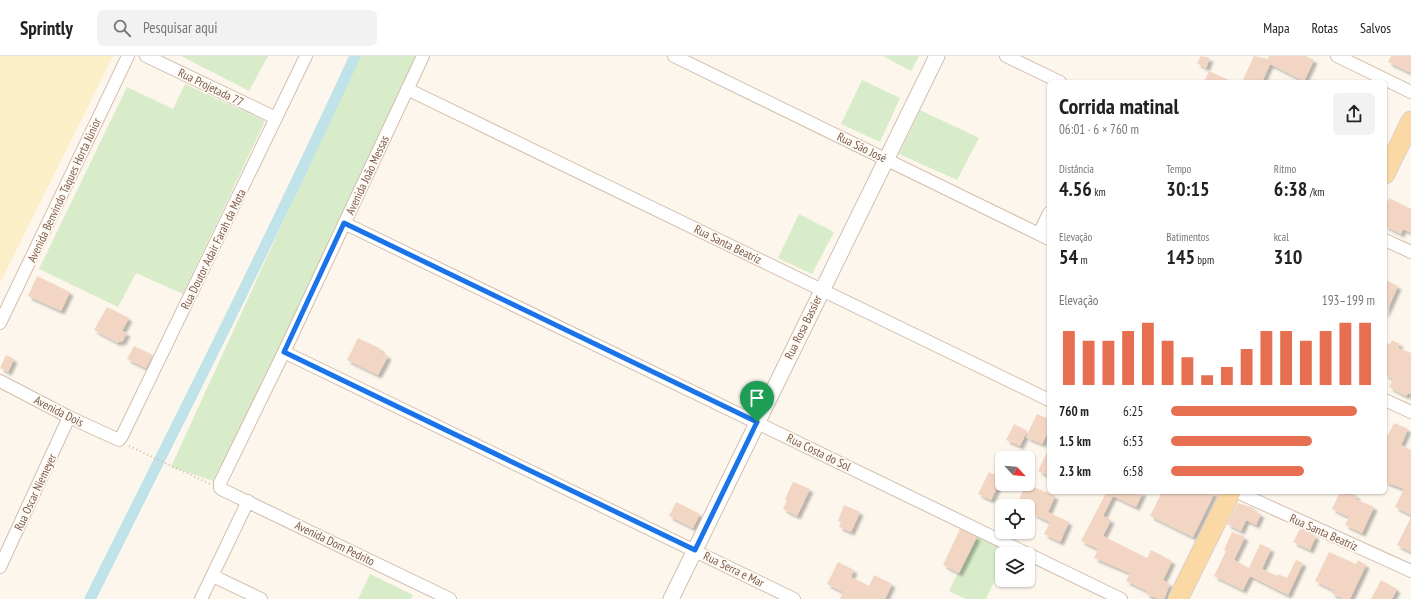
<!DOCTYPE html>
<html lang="pt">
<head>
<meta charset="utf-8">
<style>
	:root { --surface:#fff; --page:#f2f2f2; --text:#222; --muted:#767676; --line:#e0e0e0; --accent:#e76f51 }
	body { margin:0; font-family:"PT Sans Narrow",sans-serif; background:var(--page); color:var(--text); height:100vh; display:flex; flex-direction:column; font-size:15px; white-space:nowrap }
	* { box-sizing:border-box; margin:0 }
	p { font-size:13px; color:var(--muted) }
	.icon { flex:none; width:22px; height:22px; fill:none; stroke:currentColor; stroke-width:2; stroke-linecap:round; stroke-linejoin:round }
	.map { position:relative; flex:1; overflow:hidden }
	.drawer { position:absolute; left:1047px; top:24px; width:340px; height:414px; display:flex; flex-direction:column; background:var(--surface); border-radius:6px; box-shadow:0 1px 3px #0004 }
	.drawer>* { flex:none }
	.needle { width:26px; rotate:116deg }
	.fabs { position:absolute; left:995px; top:395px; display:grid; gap:8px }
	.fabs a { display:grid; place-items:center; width:40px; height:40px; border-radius:6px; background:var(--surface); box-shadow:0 1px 3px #0004; font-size:20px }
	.pin { position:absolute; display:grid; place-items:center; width:34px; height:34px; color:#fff; margin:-41px -17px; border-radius:50% 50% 50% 0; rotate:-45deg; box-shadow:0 0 4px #0007 }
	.pin .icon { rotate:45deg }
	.round { display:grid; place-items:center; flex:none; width:42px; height:42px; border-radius:6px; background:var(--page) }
	.headline { display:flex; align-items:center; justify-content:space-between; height:68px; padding:0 12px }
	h1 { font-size:22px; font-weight:700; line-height:30px }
	.stats { display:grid; grid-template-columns:repeat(3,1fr); gap:6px; height:68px; padding:4px 12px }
	.stats div { display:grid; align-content:center }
	.stats b { font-size:20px; font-weight:700 }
	.stats small { font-size:11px; font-weight:400 }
	.stats p { font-size:11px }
	.chart { height:112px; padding:8px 12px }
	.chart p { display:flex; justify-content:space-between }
	.chart svg { width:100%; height:72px; margin-top:4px; stroke:var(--accent); stroke-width:6 }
	ul { padding:0 12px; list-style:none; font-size:13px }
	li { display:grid; grid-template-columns:64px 48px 1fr; align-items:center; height:30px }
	li i { height:10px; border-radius:5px; background:var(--accent) }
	header { display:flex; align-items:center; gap:24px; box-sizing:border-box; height:56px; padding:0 20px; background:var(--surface); border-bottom:1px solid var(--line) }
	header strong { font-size:19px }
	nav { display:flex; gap:22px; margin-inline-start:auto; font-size:14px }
	.search { width:280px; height:36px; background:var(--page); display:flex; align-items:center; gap:10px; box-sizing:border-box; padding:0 14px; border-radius:6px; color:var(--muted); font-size:15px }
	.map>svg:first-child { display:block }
</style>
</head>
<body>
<header>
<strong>Sprintly</strong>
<div class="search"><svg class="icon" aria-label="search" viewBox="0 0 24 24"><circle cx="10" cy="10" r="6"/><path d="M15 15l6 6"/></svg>Pesquisar aqui</div>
<nav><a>Mapa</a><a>Rotas</a><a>Salvos</a></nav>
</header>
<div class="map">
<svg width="1411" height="543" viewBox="0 0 1411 543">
	<defs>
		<filter id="shadow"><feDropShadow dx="3.5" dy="3.5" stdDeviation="1" flood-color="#0004"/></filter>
	</defs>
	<rect width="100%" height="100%" fill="#fdf6ec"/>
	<path fill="#d8ecc9" d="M181 0H268L249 35Z
		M359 0H420L219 427 171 411Z
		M883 0H919L911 15Z
		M862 24 900 42 880 86 841 68Z
		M185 28 265 65 183 238 136 217 118 251 39 213 127 31 173 53Z
		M920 54 979 82 957 124 899 98Z
		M799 158 834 176 812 218 778 202Z
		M976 480 1008 496V498H1002V510L986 543H966L949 535Z
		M370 518 413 539 411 543H358Z"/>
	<path fill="#fcefc7" d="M0 0H113L0 227Z"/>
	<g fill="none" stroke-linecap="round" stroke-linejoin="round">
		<path stroke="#bfe3e8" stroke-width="11" d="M90 543C180 363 271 183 355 0"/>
	</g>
	<path fill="#f3d5c3" filter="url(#shadow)" d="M1201 0 1210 2 1206 12 1197 7Z
		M1254 0 1268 3 1269 0H1306L1314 4 1304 25 1270 8 1262 26H1242Z
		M1391 0H1411V17L1388 6Z
		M1209 15 1233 26H1204Z
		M1389 142 1411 153V177L1403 173 1401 178 1385 170V151Z
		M37 220 70 236 61 255 28 240Z
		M1385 224 1398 230 1385 259Z
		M107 251 129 262 122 275 127 277 122 286 119 285 118 287 94 274Z
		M358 282 381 293 380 296 388 300 378 319 347 304Z
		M1392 284 1400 288 1398 292 1411 297V338L1408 337 1406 340 1389 331 1393 323 1385 319V286L1390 288Z
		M134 290 153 299 146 312 127 303Z
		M6 299 14 303 8 316 0 312Z
		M1037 358 1049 363V374L1042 388 1026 381Z
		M1394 367 1408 373 1401 389 1411 394V459L1395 451 1404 433 1385 426V385Z
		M1014 368 1027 375 1020 390 1006 384Z
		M1049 392V420L1038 415Z
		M989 416 1002 422 991 444 978 438Z
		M793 426 810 433 797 460 783 453 787 444 785 443Z
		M1026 428 1055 440 1048 456 1069 466 1060 486 1044 478 1050 466 1033 458 1034 456 1028 453V450L1017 448Z
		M1104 436H1143L1136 451 1113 440 1103 460 1111 464 1103 480 1147 502 1151 494 1172 505 1163 524 1170 528 1164 543H1159L1146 538 1147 535 1126 525 1130 517 1094 502 1098 493 1081 485 1106 437Z
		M1162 436H1215L1193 481 1150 460Z
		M1340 436H1349L1357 440 1355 443 1374 451 1362 477 1345 469 1349 461 1332 453Z
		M676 446 700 458 693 472 669 460Z
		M1238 447 1254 452 1252 454 1261 458 1256 469 1246 464 1241 475 1227 468Z
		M844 449 860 456 851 476 839 471 841 466 838 465Z
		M1411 461V496L1397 489Z
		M960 473 977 481 959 517 943 509Z
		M1300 473 1316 480 1310 494 1293 486Z
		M1232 476 1245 481 1234 504 1249 512 1260 488 1271 493 1262 513 1277 520 1278 518 1287 522 1296 504 1303 507 1288 539 1250 520 1243 534 1214 520 1226 495 1224 494Z
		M1329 496 1356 508 1358 504 1366 509 1350 543H1344L1331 537 1333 534 1315 525Z
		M838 506 854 514 851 521 869 530 874 519 892 528 885 543H840L843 536 827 528Z
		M1381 524 1397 533 1392 543H1371Z"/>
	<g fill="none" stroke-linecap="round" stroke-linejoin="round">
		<defs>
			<path id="minor" d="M146 0 276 62
				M423 0 284 296 220 427V432L223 434 450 543
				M674 0 1049 183
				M1006 0 1060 26
				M1337 0 1411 36
				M407 33 1049 344
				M344 167 1121 543
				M1039 178 1049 157
				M1385 184 1411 196
				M0 267 128 0
				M284 296 794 543
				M0 325 69 361 119 384 122 380 306 0
				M1385 344 1411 356
				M1237 436 1411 515
				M0 511 69 361
				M213 520 261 543
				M201 543 248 445"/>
			<path id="tertiary" d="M671 543 937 0"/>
			<path id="primary" d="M1385 118 1411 65
				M1178 543 1231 436"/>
		</defs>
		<use href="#minor" stroke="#d1beb0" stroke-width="14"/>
		<use href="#tertiary" stroke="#d1beb0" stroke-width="17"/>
		<use href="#primary" stroke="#dad1cd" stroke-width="21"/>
		<path stroke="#d9b8a5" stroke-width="2" stroke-dasharray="1 3" stroke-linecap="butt" d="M129 390 210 428"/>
		<use href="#minor" stroke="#fff" stroke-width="12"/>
		<use href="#tertiary" stroke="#fff" stroke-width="15"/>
		<use href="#primary" stroke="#fbd9a5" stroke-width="19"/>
	</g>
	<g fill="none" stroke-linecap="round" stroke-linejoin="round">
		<defs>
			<path id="route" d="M344 167 757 366 695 494 284 296Z"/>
		</defs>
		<use href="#route" stroke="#fff" stroke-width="8"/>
		<use href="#route" stroke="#1a73e8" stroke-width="5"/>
	</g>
	<g text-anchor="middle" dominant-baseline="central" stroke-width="3.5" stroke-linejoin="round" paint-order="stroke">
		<g font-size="12" fill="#7a5c4d" stroke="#fffaf3">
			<text transform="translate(211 31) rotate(26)">Rua Projetada 77</text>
			<text transform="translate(862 91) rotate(26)">Rua São José</text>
			<text transform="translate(367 119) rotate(-65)">Avenida João Messas</text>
			<text transform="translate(64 134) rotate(-65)">Avenida Benvindo Taques Horta Júnior</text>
			<text transform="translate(728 188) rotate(26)">Rua Santa Beatriz</text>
			<text transform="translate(213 193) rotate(-64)">Rua Doutor Adair Farah da Mota</text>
			<text transform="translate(803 271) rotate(-64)">Rua Rosa Bassier</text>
			<text transform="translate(59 355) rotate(27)">Avenida Dois</text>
			<text transform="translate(819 396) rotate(26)">Rua Costa do Sol</text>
			<text transform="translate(35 436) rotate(-65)">Rua Oscar Niemeyer</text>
			<text transform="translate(1324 476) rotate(24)">Rua Santa Beatriz</text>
			<text transform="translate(335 487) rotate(26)">Avenida Dom Pedrito</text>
			<text transform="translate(734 513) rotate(26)">Rua Serra e Mar</text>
		</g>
	</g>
</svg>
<div class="fabs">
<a><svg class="needle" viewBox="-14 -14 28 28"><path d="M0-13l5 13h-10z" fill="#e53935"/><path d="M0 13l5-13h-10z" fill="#767676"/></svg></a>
<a><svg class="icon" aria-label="locate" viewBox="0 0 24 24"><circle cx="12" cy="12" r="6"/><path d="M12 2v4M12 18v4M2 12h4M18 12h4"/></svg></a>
<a><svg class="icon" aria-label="layers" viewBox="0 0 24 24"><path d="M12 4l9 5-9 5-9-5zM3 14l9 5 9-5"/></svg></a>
</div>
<div class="pin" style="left:757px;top:366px;background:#1e9e55"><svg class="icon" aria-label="arrive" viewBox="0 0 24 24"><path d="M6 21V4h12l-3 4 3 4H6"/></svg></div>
<section class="drawer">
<div class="headline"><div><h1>Corrida matinal</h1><p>06:01 · 6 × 760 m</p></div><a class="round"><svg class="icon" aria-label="share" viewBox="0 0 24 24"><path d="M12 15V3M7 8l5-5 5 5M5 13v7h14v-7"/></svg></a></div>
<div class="stats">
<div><p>Distância</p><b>4.56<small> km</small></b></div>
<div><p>Tempo</p><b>30:15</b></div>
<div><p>Ritmo</p><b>6:38<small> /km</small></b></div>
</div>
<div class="stats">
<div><p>Elevação</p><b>54<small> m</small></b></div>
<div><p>Batimentos</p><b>145<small> bpm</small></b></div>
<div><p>kcal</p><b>310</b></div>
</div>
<div class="chart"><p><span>Elevação</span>193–199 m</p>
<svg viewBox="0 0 160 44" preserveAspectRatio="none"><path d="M5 44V11M15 44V17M25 44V17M35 44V11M45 44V6M55 44V17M65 44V27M75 44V38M85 44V33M95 44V22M105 44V11M115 44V11M125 44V17M135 44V11M145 44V6M155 44V6"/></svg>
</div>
<ul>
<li><b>760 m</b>6:25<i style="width:91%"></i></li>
<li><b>1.5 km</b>6:53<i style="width:69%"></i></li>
<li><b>2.3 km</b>6:58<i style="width:65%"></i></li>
</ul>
</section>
</div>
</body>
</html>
